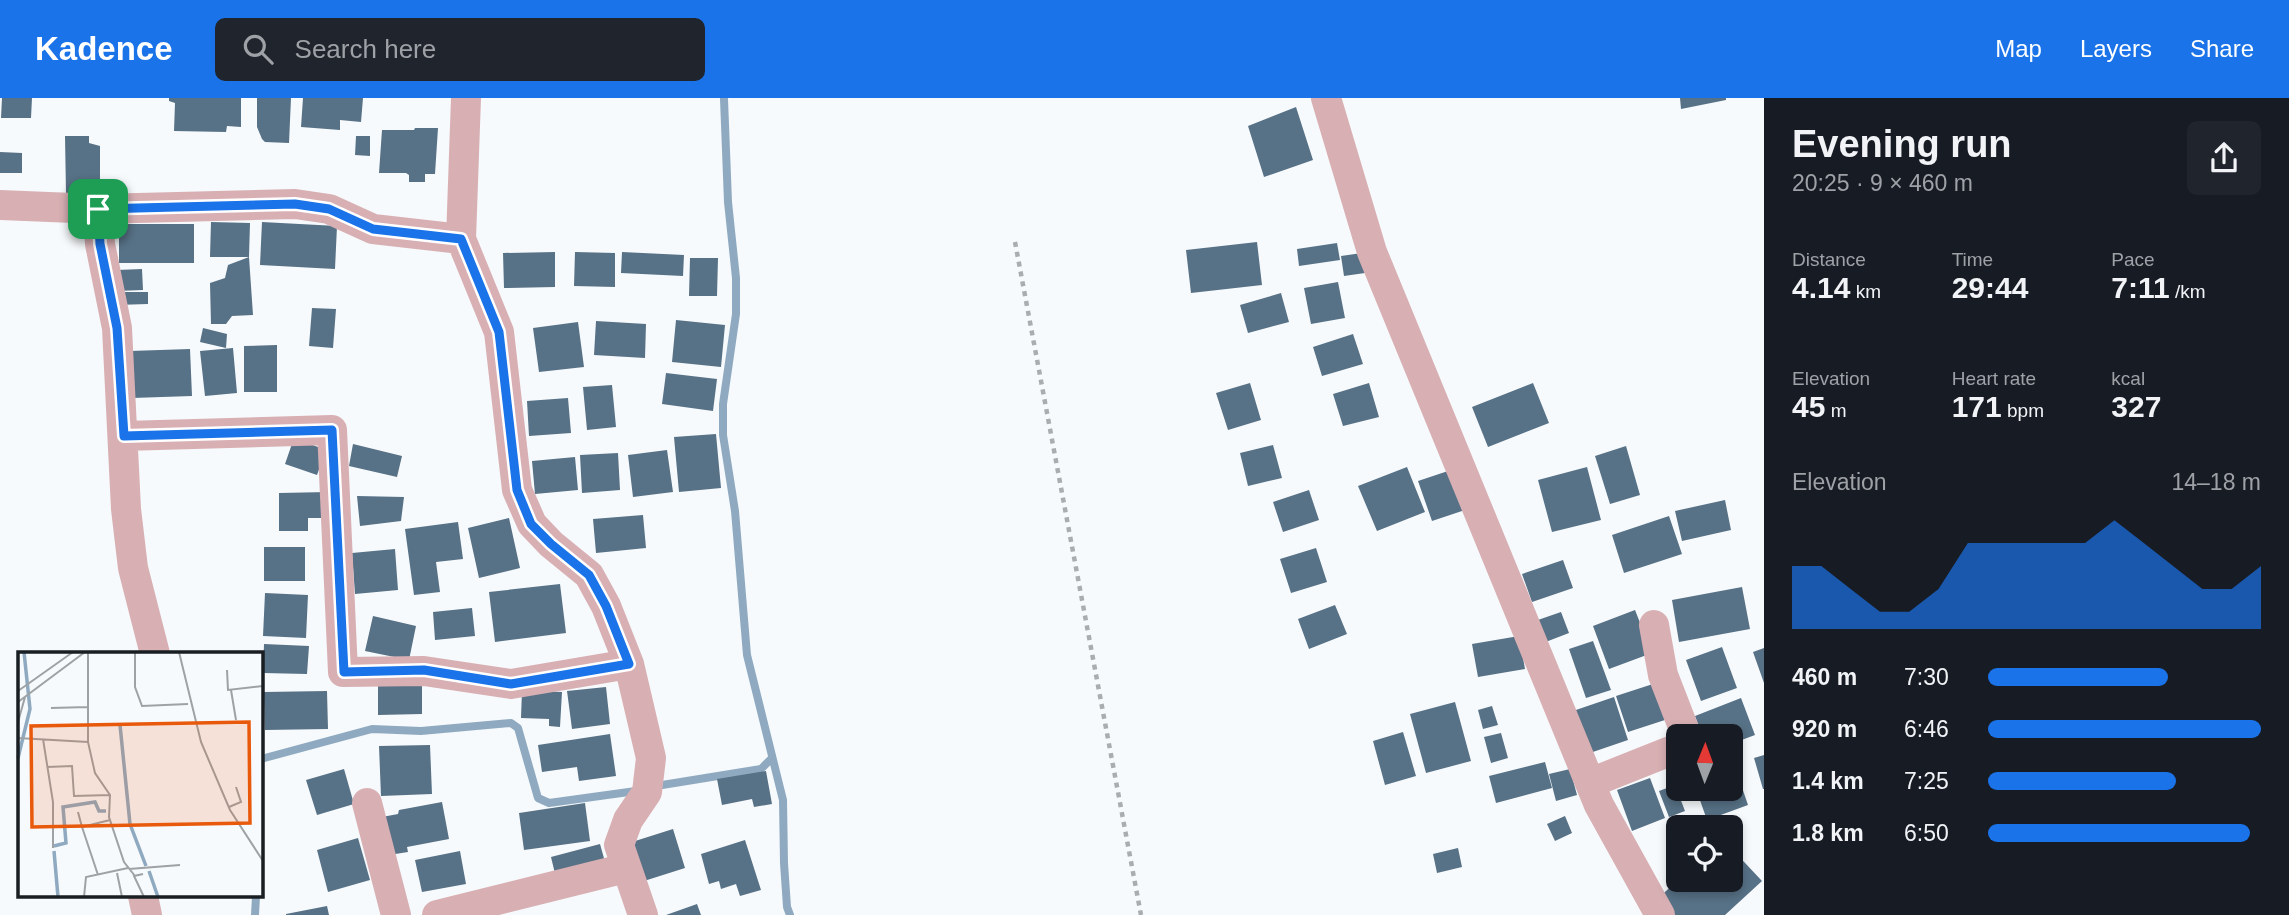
<!DOCTYPE html>
<html lang="en">
<head>
<meta charset="utf-8">
<style>
	:root { --surface:#171b24; --page:#20242c; --text:#f1f3f6; --muted:#9ea1a6; --accent:#1a73e8 }
	body { margin:0; font-family:Arial,sans-serif; background:var(--page); color:var(--text); height:100vh; display:flex; flex-direction:column; font-size:26px; white-space:nowrap }
	* { box-sizing:border-box; margin:0 }
	p { font-size:23px; color:var(--muted) }
	.icon { flex:none; width:38px; height:38px; fill:none; stroke:currentColor; stroke-width:2; stroke-linecap:round; stroke-linejoin:round }
	.map { position:relative; flex:1; overflow:hidden }
	.drawer { display:flex; flex-direction:column; background:var(--surface); width:525px }
	.drawer>* { flex:none }
	.needle { width:46px; rotate:1deg }
	.controls { position:absolute; left:1666px; top:626px; display:grid; gap:14px }
	.controls a { display:grid; place-items:center; width:77px; height:77px; border-radius:10px; background:var(--surface); box-shadow:0 4px 10px #0003; font-size:35px }
	.pin { position:absolute; display:grid; place-items:center; width:60px; height:60px; color:#fff; margin:-30px; border-radius:14px; box-shadow:0 4px 10px #0006 }
	.round { display:grid; place-items:center; flex:none; width:74px; height:74px; border-radius:10px; background:var(--page) }
	.headline { display:flex; align-items:center; justify-content:space-between; height:119px; padding:0 28px }
	h1 { font-size:38px; font-weight:800; line-height:52px }
	.figures { display:grid; grid-template-columns:repeat(3,1fr); gap:10px; height:119px; padding:7px 28px }
	.figures div { display:grid; align-content:center }
	.figures b { font-size:30px; font-weight:800 }
	.figures small { font-size:19px; font-weight:400 }
	.figures p { font-size:19px }
	.chart { height:196px; padding:14px 28px }
	.chart p { display:flex; justify-content:space-between }
	.chart svg { width:100%; height:126px; margin-top:7px; fill:var(--accent); opacity:.7 }
	ul { padding:0 28px; list-style:none; font-size:23px }
	li { display:grid; grid-template-columns:112px 84px 1fr; align-items:center; height:52px }
	li i { height:18px; border-radius:9px; background:var(--accent) }
	header { display:flex; align-items:center; gap:42px; box-sizing:border-box; height:98px; padding:0 35px; background:var(--accent); color:#fff }
	header strong { font-size:33px }
	nav { display:flex; gap:38px; margin-inline-start:auto; font-size:24px }
	.search { width:490px; height:63px; background:var(--page); display:flex; align-items:center; gap:18px; box-sizing:border-box; padding:0 24px; border-radius:10px; color:var(--muted); font-size:26px }
	main { display:flex; flex:1; min-height:0 }
	.map>svg:first-child { display:block }
</style>
</head>
<body>
<header>
<strong>Kadence</strong>
<div class="search"><svg class="icon" aria-label="search" viewBox="0 0 24 24"><circle cx="10" cy="10" r="6"/><path d="M15 15l6 6"/></svg>Search here</div>
<nav><a>Map</a><a>Layers</a><a>Share</a></nav>
</header>
<main>
<div class="map">
<svg width="1764" height="817" viewBox="0 0 1764 817">
	<rect width="100%" height="100%" fill="#f7fafc"/>
	<g fill="none" stroke-linecap="round" stroke-linejoin="round">
		<path stroke="#8faac0" stroke-width="8" d="M724 1 728 104 736 180V216L723 306V337L735 413 747 557 783 702 784 765 787 809 790 817
			M261 661 372 631 421 633 511 625 518 630 538 700 549 705 636 693
			M656 688 761 671 772 660
			M255 817 256 798"/>
	</g>
	<path fill="#577186" d="M2 0H32L31 20H1Z
		M169 0H241V29L227 28 226 34 174 33 175 5 169 3Z
		M257 0H291L289 45 265 44 262 41 257 29Z
		M303 0H363L361 24 340 22V32L301 29Z
		M1680 0H1726V2L1681 11Z
		M1296 9 1313 62 1264 79 1248 28Z
		M415 30H438L435 76H425V84H409V77L406 75H379L382 32H414Z
		M65 38H89V45L100 48V89H87L86 96H66Z
		M356 38H370V58L355 57Z
		M0 54 22 55V75H0Z
		M211 124 250 125 249 159H210Z
		M262 124 337 128 335 171 260 167Z
		M119 126H194V165H119Z
		M1257 144 1262 187 1191 195 1186 152Z
		M1337 145 1340 162 1299 168 1297 151Z
		M555 154V189L504 190 503 155Z
		M575 154 615 155V189L574 188Z
		M622 154 684 157 683 178 621 175Z
		M1362 155 1365 175 1344 178 1341 158Z
		M249 159 253 217 232 218 226 226H211L210 185 225 180 228 167Z
		M690 160H718L717 198H689Z
		M142 171 143 192 117 193V172Z
		M1338 184 1345 220 1311 226 1304 190Z
		M116 194H148V206L116 207Z
		M1281 195 1289 224 1248 235 1240 207Z
		M312 210 336 211 333 250 309 248Z
		M676 222 725 227 721 269 672 264Z
		M596 223 646 226 645 260 594 257Z
		M578 224 584 269 539 274 533 230Z
		M203 230 227 236 226 250 200 244Z
		M1353 236 1363 266 1322 278 1313 249Z
		M277 247V294H244V248Z
		M233 250 237 295 205 298 200 253Z
		M190 251 192 298 132 300 130 253Z
		M666 275 717 281 713 313 662 306Z
		M1250 285 1261 322 1228 332 1216 295Z
		M1369 285 1379 319 1343 328 1333 296Z
		M1533 285 1549 325 1488 349 1472 309Z
		M612 287 616 329 587 332 583 289Z
		M568 300 571 335 529 338 527 303Z
		M716 336 721 390 679 394 674 339Z
		M294 340 326 352 317 377 285 366Z
		M353 346 402 358 397 379 349 368Z
		M1273 347 1282 380 1248 388 1240 355Z
		M1626 348 1640 397 1610 406 1595 358Z
		M667 352 673 394 633 399 628 357Z
		M618 355 620 392 582 395 580 357Z
		M575 359 578 392 535 396 532 363Z
		M1407 369 1425 414 1377 433 1358 388Z
		M1587 369 1601 422 1552 434 1538 382Z
		M1451 372 1465 412 1432 423 1418 383Z
		M1309 392 1319 422 1283 434 1273 404Z
		M328 394 329 420H308V433H279V395Z
		M357 398 404 399 401 423 360 428Z
		M1725 402 1731 432 1682 443 1675 413Z
		M643 417 646 450 596 455 593 421Z
		M1669 418 1682 456 1624 475 1612 437Z
		M509 420 520 470 479 480 468 430Z
		M458 424 463 461 436 464 440 494 414 497 405 431Z
		M264 449H305V483H264Z
		M1316 450 1327 484 1291 495 1280 461Z
		M395 451 398 492 355 496 352 455Z
		M1563 462 1573 490 1532 504 1522 476Z
		M560 486 566 535 495 544 489 494Z
		M1742 489 1750 531 1679 544 1672 502Z
		M265 495 308 497 306 540 263 538Z
		M1335 507 1347 536 1309 551 1298 521Z
		M472 510 475 538 435 542 433 514Z
		M1635 512 1652 555 1609 571 1593 528Z
		M1561 514 1569 535 1543 545 1535 523Z
		M373 518 416 528 409 562 365 553Z
		M1519 538 1525 571 1478 579 1472 546Z
		M1593 543 1611 592 1586 600 1569 551Z
		M264 546 309 548 307 576 263 575Z
		M1722 549 1737 590 1701 603 1686 562Z
		M1764 550V585L1753 554Z
		M378 583H422V616L378 617Z
		M1656 585 1668 621 1628 634 1616 598Z
		M606 589 610 626 572 631 567 593Z
		M522 592 562 594 560 629 549 628V621L521 620Z
		M327 593 328 631 265 632 264 594Z
		M1614 599 1628 642 1584 657 1570 614Z
		M1741 600 1755 637 1731 646V639H1703L1695 618Z
		M1455 604 1471 663 1426 675 1410 616Z
		M1492 608 1498 627 1483 631 1478 612Z
		M1403 634 1416 678 1385 687 1373 643Z
		M1501 635 1508 660 1491 665 1484 639Z
		M610 636 616 678 579 683 577 669 542 674 538 647Z
		M430 647 432 696 381 698 379 648Z
		M1764 657V691H1763L1754 660Z
		M1545 664 1552 690 1496 705 1489 678Z
		M1735 669 1748 707 1707 722 1696 691H1731V670Z
		M344 671 354 706 317 717 306 682Z
		M1570 671 1577 697 1556 703 1549 676Z
		M766 673 772 706 754 709 752 701 722 707 717 681Z
		M1650 680 1665 720 1632 733 1617 692Z
		M1675 687 1685 713 1669 719 1659 693Z
		M442 704 449 741 407 749 408 754 389 757 382 719 398 716 399 712Z
		M585 705 590 743 524 752 519 715Z
		M1565 718 1572 735 1555 743 1547 726Z
		M673 731 685 770 644 783 632 744Z
		M358 740 370 782 328 794 317 752Z
		M745 742 761 792 740 798 736 786 721 791 719 783 709 786 701 756Z
		M600 746 607 771 557 784 551 759Z
		M1458 750 1462 769 1437 775 1433 756Z
		M1731 750 1762 783 1725 817H1666L1654 804 1678 782H1731Z
		M460 753 466 786 422 794 415 762Z
		M697 806 701 817H666Z
		M327 808 329 817H286V816Z"/>
	<g fill="none" stroke-linecap="round" stroke-linejoin="round">
		<path stroke="#a9adb0" stroke-width="4.5" stroke-dasharray="5 5" stroke-linecap="butt" d="M1015 144 1141 817"/>
		<path stroke="#d8b0b4" stroke-width="30" d="M466 0 461 141 499 234 517 392 532 426 551 446 589 477 606 508 629 566 651 660 647 694 628 722 619 747 643 817
			M1326 0 1372 154 1599 707 1660 817
			M0 107 98 111 295 106 329 111 373 131 461 141
			M98 111 100 146 117 230 126 411 133 470 155 556
			M124 338 332 332 343 574 424 573 511 586 629 566
			M1654 527 1663 577 1687 639
			M1590 685 1678 650
			M367 705 396 817
			M143 798 147 817
			M437 817 626 770"/>
	</g>
	<g fill="none" stroke-linecap="round" stroke-linejoin="round">
		<defs>
			<path id="route" d="M295 106 329 111 373 131 461 141 499 234 517 392 531 426 551 446 589 477 606 508 629 566 511 586 424 572 344 574 332 332 124 338 117 230 100 146 98 111Z"/>
		</defs>
		<use href="#route" stroke="#fff" stroke-width="14"/>
		<use href="#route" stroke="#1a73e8" stroke-width="9"/>
	</g>
	<g transform="translate(18 554)">
		<rect width="245" height="245" fill="#f7fafc"/>
		<path fill="none" stroke="#8faac0" stroke-width="3.5" d="M102 73 112 172 128 214M0 106 12 57 6 0M36 194 48 191 45 155 77 150 81 159H88M36 199 40 245M131 219 140 245"/>
		<path fill="none" stroke="#9ea2a5" stroke-width="2" d="M70 0V90L77 121 92 143 91 165 106 210 117 224M117 0V35L124 54 170 52M161 0 183 90 212 158 245 209M209 18 210 38 245 34M213 38 218 68M0 39 55 0M0 50 67 0M33 56 70 55M0 70 7 45M0 86 70 90M25 87 35 150V196M29 115 54 114 56 144 92 143M211 155 223 150 218 135M60 160 64 175 92 168M64 175 80 223M111 217 162 213M99 221 104 245M125 222 116 224 126 245M66 245 68 225 110 216"/>
		<path fill="#e8590c" fill-opacity="0.15" stroke="#e8590c" stroke-width="3.5" d="M231 70 232 171 14 175 13 74Z"/>
		<rect width="245" height="245" fill="none" stroke="#181e22" stroke-width="3.5"/>
	</g>
</svg>
<div class="controls">
<a><svg class="needle" viewBox="-14 -14 28 28"><path d="M0-13l5 13h-10z" fill="#e53935"/><path d="M0 13l5-13h-10z" fill="#9ea1a6"/></svg></a>
<a><svg class="icon" aria-label="locate" viewBox="0 0 24 24"><circle cx="12" cy="12" r="6"/><path d="M12 2v4M12 18v4M2 12h4M18 12h4"/></svg></a>
</div>
<div class="pin" style="left:98px;top:111px;background:#1e9e55"><svg class="icon" aria-label="arrive" viewBox="0 0 24 24"><path d="M6 21V4h12l-3 4 3 4H6"/></svg></div>
</div>
<section class="drawer">
<div class="headline"><div><h1>Evening run</h1><p>20:25 · 9 × 460 m</p></div><a class="round"><svg class="icon" aria-label="share" viewBox="0 0 24 24"><path d="M12 15V3M7 8l5-5 5 5M5 13v7h14v-7"/></svg></a></div>
<div class="figures">
<div><p>Distance</p><b>4.14<small> km</small></b></div>
<div><p>Time</p><b>29:44</b></div>
<div><p>Pace</p><b>7:11<small> /km</small></b></div>
</div>
<div class="figures">
<div><p>Elevation</p><b>45<small> m</small></b></div>
<div><p>Heart rate</p><b>171<small> bpm</small></b></div>
<div><p>kcal</p><b>327</b></div>
</div>
<div class="chart"><p><span>Elevation</span>14–18 m</p>
<svg viewBox="0 0 160 44" preserveAspectRatio="none"><path d="M0 44V22L10 22L20 30L30 38L40 38L50 30L60 14L70 14L80 14L90 14L100 14L110 6L120 14L130 22L140 30L150 30L160 22V44z"/></svg>
</div>
<ul>
<li><b>460 m</b>7:30<i style="width:66%"></i></li>
<li><b>920 m</b>6:46<i style="width:100%"></i></li>
<li><b>1.4 km</b>7:25<i style="width:69%"></i></li>
<li><b>1.8 km</b>6:50<i style="width:96%"></i></li>
</ul>
</section>
</main>
</body>
</html>
